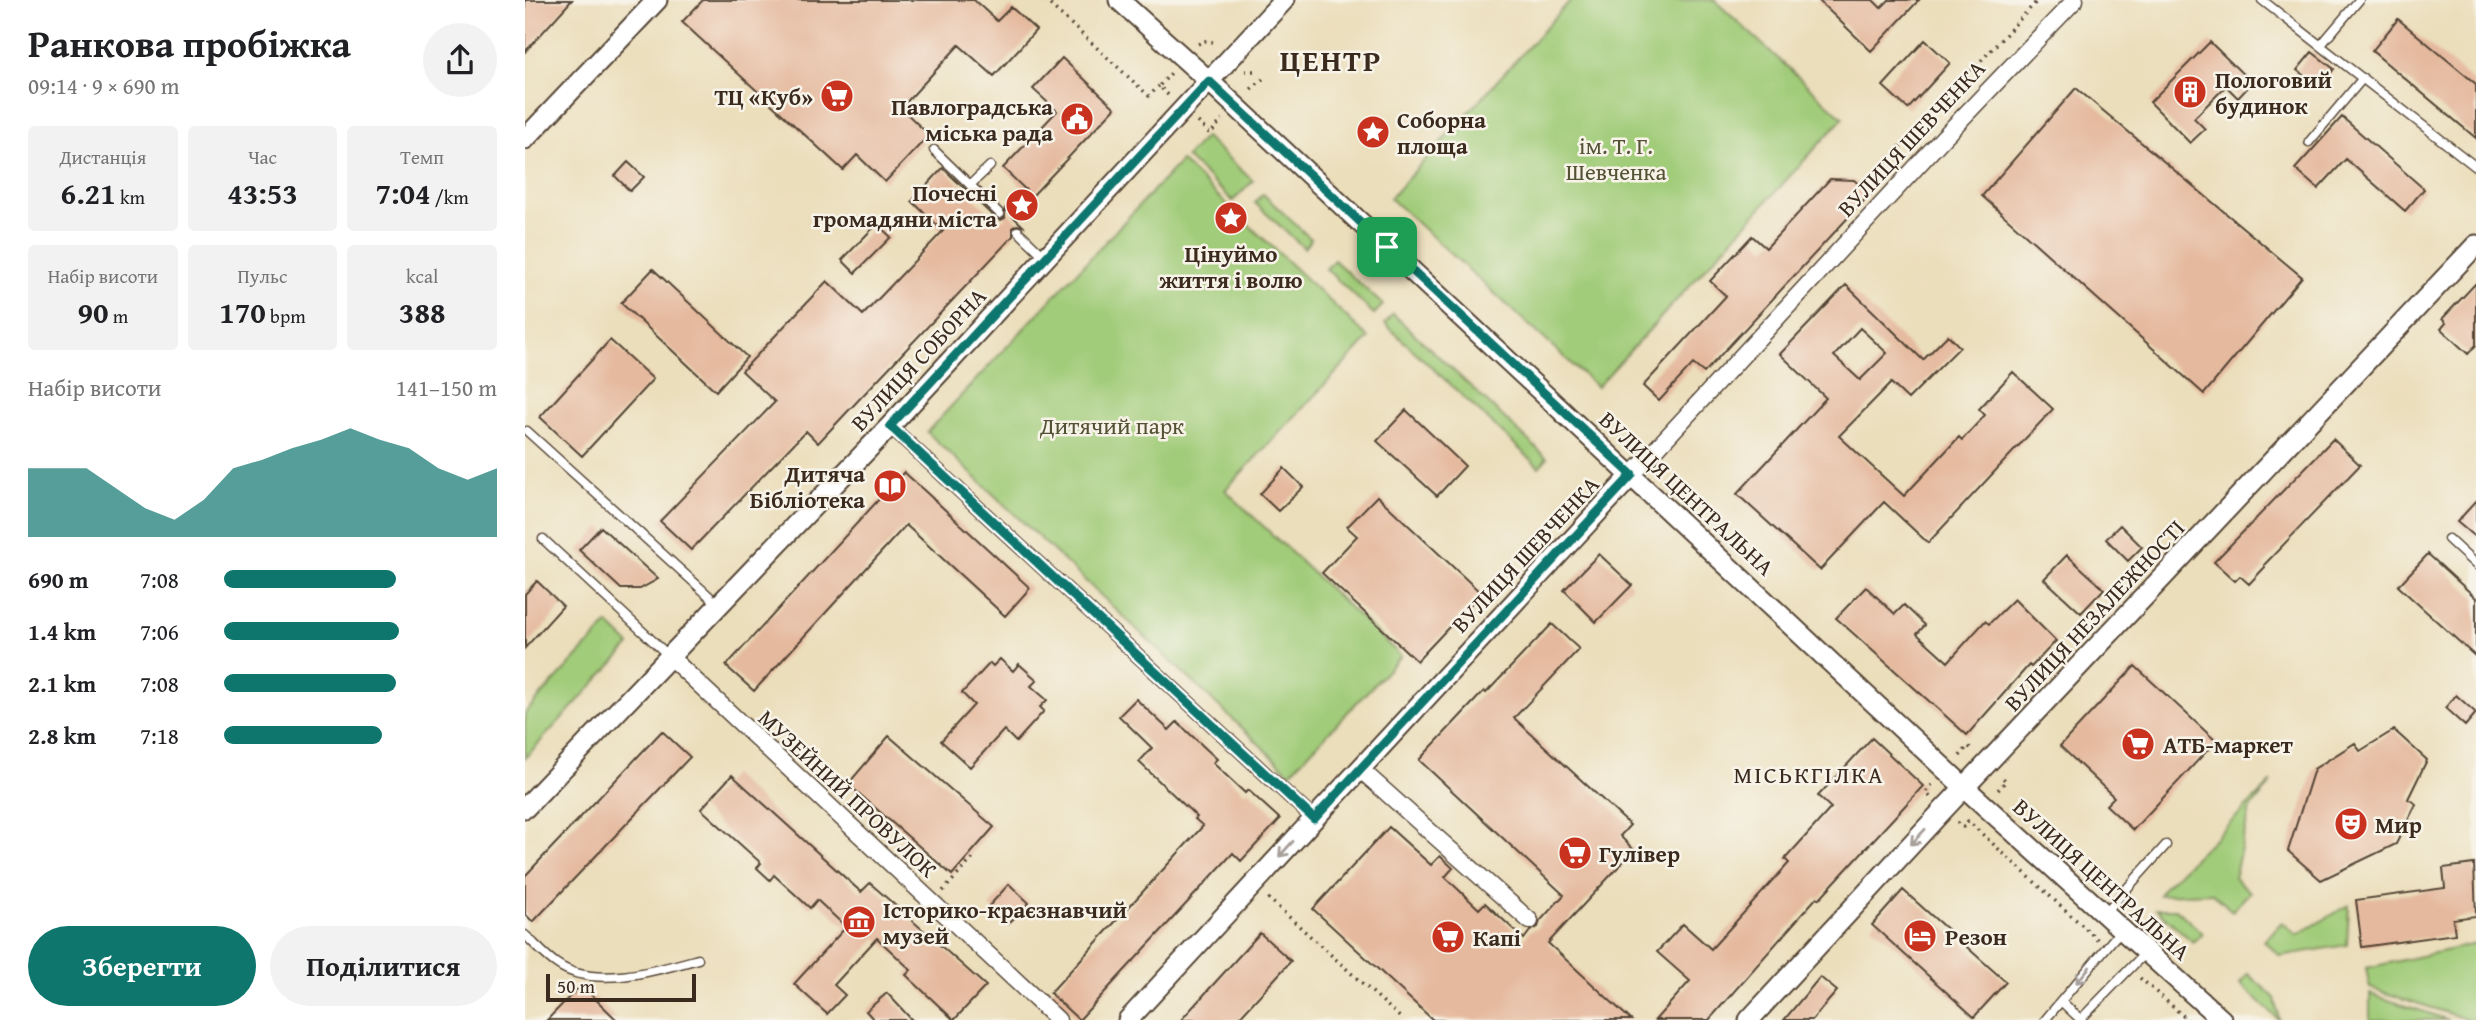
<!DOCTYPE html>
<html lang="uk">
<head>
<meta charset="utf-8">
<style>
	:root { --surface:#fff; --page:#f2f2f2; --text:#202124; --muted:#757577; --accent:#0f766e }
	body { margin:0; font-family:"Gentium Book Plus",serif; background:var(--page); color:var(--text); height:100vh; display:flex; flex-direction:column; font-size:26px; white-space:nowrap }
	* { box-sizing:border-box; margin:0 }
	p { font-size:23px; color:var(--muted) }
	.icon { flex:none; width:38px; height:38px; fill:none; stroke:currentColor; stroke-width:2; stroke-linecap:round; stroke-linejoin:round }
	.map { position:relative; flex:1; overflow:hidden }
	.side { display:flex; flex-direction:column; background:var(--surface); width:525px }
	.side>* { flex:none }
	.scale { position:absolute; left:21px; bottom:18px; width:150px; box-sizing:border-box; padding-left:7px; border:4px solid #3b2a1e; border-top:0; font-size:19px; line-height:24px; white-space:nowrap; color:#3b2a1e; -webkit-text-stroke:5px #f7f3e8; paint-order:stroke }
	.pin { position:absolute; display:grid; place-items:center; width:60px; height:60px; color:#fff; margin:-30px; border-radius:14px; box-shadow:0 4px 10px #0006 }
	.round { display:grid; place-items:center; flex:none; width:74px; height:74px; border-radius:37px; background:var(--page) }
	.overview { display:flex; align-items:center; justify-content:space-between; height:119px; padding:0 28px }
	h1 { font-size:38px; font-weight:700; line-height:52px }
	.metrics { display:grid; grid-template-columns:repeat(3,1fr); gap:10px; height:119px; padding:7px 28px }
	.metrics div { display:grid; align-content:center; border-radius:7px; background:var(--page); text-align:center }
	.metrics b { font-size:30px; font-weight:700 }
	.metrics small { font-size:19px; font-weight:400 }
	.metrics p { font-size:19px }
	.chart { height:196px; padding:14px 28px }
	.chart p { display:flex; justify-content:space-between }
	.chart svg { width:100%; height:126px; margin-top:7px; fill:var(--accent); opacity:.7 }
	.button { display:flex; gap:14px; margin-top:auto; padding:14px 28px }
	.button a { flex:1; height:80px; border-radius:42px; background:var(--accent); color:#fff; font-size:28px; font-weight:700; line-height:80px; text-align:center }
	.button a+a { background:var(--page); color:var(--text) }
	ul { padding:0 28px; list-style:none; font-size:23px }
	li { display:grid; grid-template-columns:112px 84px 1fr; align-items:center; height:52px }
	li i { height:18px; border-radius:9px; background:var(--accent) }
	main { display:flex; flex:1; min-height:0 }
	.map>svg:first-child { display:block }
</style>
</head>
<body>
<main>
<section class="side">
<div class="overview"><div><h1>Ранкова пробіжка</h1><p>09:14 · 9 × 690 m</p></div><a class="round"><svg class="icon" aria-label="share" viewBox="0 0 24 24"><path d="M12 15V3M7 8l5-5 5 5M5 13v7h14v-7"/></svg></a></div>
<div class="metrics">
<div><p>Дистанція</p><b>6.21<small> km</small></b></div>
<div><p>Час</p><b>43:53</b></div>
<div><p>Темп</p><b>7:04<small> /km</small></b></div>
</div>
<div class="metrics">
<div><p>Набір висоти</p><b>90<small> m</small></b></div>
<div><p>Пульс</p><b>170<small> bpm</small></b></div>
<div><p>kcal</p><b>388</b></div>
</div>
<div class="chart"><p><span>Набір висоти</span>141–150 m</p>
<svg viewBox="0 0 160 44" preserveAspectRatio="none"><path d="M0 44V20L10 20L20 20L30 27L40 34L50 38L60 31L70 20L80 17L90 13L100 10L110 6L120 10L130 13L140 20L150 24L160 20V44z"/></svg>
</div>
<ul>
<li><b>690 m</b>7:08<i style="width:63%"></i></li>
<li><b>1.4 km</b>7:06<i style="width:64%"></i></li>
<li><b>2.1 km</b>7:08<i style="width:63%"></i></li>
<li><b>2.8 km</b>7:18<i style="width:58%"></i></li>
</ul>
<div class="button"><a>Зберегти</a><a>Поділитися</a></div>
</section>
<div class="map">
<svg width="1951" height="1020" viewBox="0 0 1951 1020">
	<rect width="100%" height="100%" fill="#f7f3e8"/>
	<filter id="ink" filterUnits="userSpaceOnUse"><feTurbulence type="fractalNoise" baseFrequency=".0143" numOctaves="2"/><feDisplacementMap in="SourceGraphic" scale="14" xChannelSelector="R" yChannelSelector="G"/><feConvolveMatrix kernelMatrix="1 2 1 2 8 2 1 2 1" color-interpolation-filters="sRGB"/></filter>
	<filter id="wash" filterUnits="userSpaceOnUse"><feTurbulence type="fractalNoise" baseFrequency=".00686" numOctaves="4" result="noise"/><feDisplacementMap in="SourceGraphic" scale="28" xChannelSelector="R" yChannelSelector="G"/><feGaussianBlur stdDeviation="1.57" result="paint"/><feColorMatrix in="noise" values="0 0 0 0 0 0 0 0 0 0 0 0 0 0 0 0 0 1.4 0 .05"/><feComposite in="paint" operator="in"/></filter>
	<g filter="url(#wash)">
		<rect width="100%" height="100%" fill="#ebdebb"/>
		<path fill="#a1cc79" stroke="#6e7b4c" stroke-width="2" d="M1046 0H1189L1318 118 1072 387 865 198Z
			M680 137 728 181 708 201 661 157Z
			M656 161 844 338 700 490 876 656 765 773 402 432Z
			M738 194 786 239 779 248 730 203Z
			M809 260 858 305 849 314 801 269Z
			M868 314 1022 458 1014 467 860 324Z
			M83 624 105 645 0 758V713Z
			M1747 782 1725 809 1709 878 1725 892 1707 911 1688 893 1634 895 1638 888Z
			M1824 905 1822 945 1755 956 1739 941 1757 922 1772 935Z
			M1631 909H1651L1677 933 1668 942Z
			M1951 944V1020H1944L1845 988 1841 968Z
			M1723 974 1750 998 1754 1020 1715 984Z
			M1845 994 1924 1020H1845Z"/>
		<g id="blocks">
			<path fill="#e5b99e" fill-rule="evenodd" d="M0 0H47L0 52Z
				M178 0H449L472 21 486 7 511 30 469 76 434 45 376 108 404 135 360 182 332 155 318 170 157 22Z
				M1293 0H1348L1356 8 1364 0H1394L1346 51Z
				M1873 19 1951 84V138L1847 51Z
				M1400 40 1425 63 1383 109 1358 86Z
				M1685 42 1727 83 1713 98 1701 86 1669 118 1680 129 1665 143 1625 102Z
				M1787 52 1809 69 1794 88 1772 70Z
				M537 58 590 108 507 196 478 168 532 111 508 89Z
				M1551 88 1777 277 1679 394 1457 196Z
				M1817 117 1899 189 1880 211 1821 159 1793 189 1770 169Z
				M103 162 119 177 105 191 90 176Z
				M418 168 471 219 476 220 480 218V209L498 226 492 225 488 227V236L293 443 281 431 166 550 135 521 250 402 217 371 302 281 338 315 418 231 387 201Z
				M1305 179 1329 180 1345 194 1179 373 1168 364 1134 401 1118 386 1201 296 1185 281 1227 236 1241 248Z
				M352 224 366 237 330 273 317 260Z
				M128 269 222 357 191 391 96 303Z
				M1951 283V345L1943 354 1916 329 1921 323 1917 319Z
				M1321 285 1398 360 1423 335 1435 347 1383 399 1366 383 1314 436 1379 496 1434 437 1437 440 1460 415 1454 409 1488 372 1528 409 1403 543 1359 502 1295 570 1212 494 1301 398 1255 354ZM1335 328 1362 353 1335 380 1309 356Z
				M85 340 128 379 57 456 15 417Z
				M881 410 940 466 912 496 852 441Z
				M1808 439 1835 465 1739 565 1740 567 1724 584 1715 576 1710 581 1689 562Z
				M759 468 778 487 753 511 735 494Z
				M379 472 505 588 480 616 381 525 229 691 201 666Z
				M852 496 956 593 892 661 797 573 832 536 822 527Z
				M1951 501V538L1932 522Z
				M1595 525 1617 547 1603 561 1581 539Z
				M76 527 133 579 115 589H96L54 550Z
				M1074 554 1107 585 1071 622 1039 590Z
				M1903 554 1951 598V657L1873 586Z
				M1542 555 1579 589 1556 613 1519 579Z
				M12 581 38 606 0 648V594Z
				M1341 587 1370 614 1379 605 1400 625 1392 634 1423 662 1460 621 1464 624 1489 599 1531 641 1506 667 1504 665 1442 735 1311 618Z
				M1027 624 1054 649 989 718 1105 825 1095 836 1109 850 1023 943 1106 1020H908L788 909 864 827 906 865 915 856 928 868 920 877 954 909 960 903 999 939 1005 931 1013 927 1015 921 1039 895 894 760 959 691 961 693Z
				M475 659 488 671 494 664 512 680 506 686 522 700 515 707 519 711 491 742 479 730 445 767 416 741 449 705 437 693 465 663 468 666Z
				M1610 666 1691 741 1608 830 1581 805 1589 797 1535 746Z
				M1931 695 1951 713 1940 726 1920 708Z
				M611 699 644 730 652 722 692 759 688 763 720 793 723 790 755 819 716 861 708 853 554 1020 525 993 678 826 670 819 672 817 614 762 627 748 594 716Z
				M1869 730 1902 760 1883 799 1891 804 1871 844 1796 880 1763 851 1789 769 1830 743 1835 751Z
				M137 731 165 757 8 922 0 914V876Z
				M364 736 469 827 427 875 323 784Z
				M1347 738 1398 786 1294 899 1292 897 1184 1020H1130L1165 981 1132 952 1158 924 1186 949 1264 863 1260 859 1306 808 1293 796Z
				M207 775 336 892 345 883 461 986 429 1020 381 975 386 970 352 938 309 985 320 995 302 1014 269 984 321 927 292 900 285 908 249 875 245 880 232 868 236 863 176 809Z
				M1949 864 1951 916 1928 919 1930 934 1837 947 1831 900 1920 888 1918 868Z
				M484 884 504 903 483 924 464 906Z
				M1378 890 1481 982 1449 1017 1347 925Z
				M735 933 766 961 712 1020H656Z
				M1295 977 1312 991 1287 1020H1259Z
				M56 985 92 1020H22Z
				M362 993 387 1020H349L341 1011Z"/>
		</g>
	</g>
	<g filter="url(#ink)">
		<use href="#blocks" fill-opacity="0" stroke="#554536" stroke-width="2"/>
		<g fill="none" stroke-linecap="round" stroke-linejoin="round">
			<defs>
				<path id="service" d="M1737 0 1951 167
					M1796 45 1834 0
					M1784 142 1838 78
					M409 150 475 214
					M445 185 465 166
					M493 231 521 258
					M2 431 194 605
					M18 539 144 656
					M1923 539 1951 565
					M1579 914 1641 845
					M0 935C10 944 20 956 32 964 68 990 134 970 173 959
					M1536 1001 1555 1019
					M1520 1020 1596 930
					M1555 1020 1621 952"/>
				<path id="pedestrian" d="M365 426 789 819"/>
				<path id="minor" d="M1107 475 1418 138 1550 0
					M145 657 533 1020
					M835 769 1005 921"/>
				<path id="tertiary" d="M594 0 684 81 1439 787 1697 1020
					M0 139 132 0
					M0 808 365 426 759 0
					M603 1020 1107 475
					M1224 1020 1419 809 1951 245"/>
			</defs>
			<use href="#service" stroke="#554536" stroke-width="11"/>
			<use href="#pedestrian" stroke="#554536" stroke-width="16"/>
			<use href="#minor" stroke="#554536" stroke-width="19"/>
			<use href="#tertiary" stroke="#554536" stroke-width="23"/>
			<path stroke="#554536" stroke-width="3.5" stroke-dasharray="2 5" stroke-linecap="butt" d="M520 0 624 96 634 86
				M673 44 680 41 688 42
				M720 71H729
				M726 89 738 79
				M643 95 634 86 647 72
				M673 122 685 134 697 120
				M1341 183 1513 0
				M1435 756 1443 746 1449 751
				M1473 790 1481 781 1475 775
				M1405 797 1401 792 1407 785
				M1432 822 1438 827 1443 821 1573 940
				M418 891 449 857
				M743 898 878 1020
				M1615 978 1663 1020"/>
			<use href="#service" stroke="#fff" stroke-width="8"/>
			<use href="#pedestrian" stroke="#fff" stroke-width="12"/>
			<use href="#minor" stroke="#fff" stroke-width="16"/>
			<use href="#tertiary" stroke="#fff" stroke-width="19"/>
		</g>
		<defs><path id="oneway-shaft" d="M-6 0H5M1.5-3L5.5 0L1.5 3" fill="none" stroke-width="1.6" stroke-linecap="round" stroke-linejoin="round" transform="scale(1.75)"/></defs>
		<g stroke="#a79f9a">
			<use href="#oneway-shaft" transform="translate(1393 837) rotate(133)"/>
			<use href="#oneway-shaft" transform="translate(761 849) rotate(132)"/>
			<use href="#oneway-shaft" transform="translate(1558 975) rotate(130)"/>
		</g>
	</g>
	<g fill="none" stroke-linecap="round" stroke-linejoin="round" filter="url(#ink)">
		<defs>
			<path id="route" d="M684 81 1107 475 789 819 365 426Z"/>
		</defs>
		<use href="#route" stroke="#fff" stroke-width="14"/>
		<use href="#route" stroke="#0f766e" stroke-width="9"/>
	</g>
	<defs>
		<symbol id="building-disc" viewBox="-11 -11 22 22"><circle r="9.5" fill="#c8321e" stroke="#f7f3e8"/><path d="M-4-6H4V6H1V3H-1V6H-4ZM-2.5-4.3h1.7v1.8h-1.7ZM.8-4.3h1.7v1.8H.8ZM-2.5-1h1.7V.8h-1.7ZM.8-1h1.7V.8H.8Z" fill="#fff"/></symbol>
		<symbol id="supermarket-disc" viewBox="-11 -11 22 22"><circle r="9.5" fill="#c8321e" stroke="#f7f3e8"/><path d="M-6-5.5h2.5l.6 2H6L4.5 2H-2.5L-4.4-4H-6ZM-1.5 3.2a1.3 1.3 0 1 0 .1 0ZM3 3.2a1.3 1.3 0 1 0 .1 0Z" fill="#fff"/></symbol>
		<symbol id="civic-disc" viewBox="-11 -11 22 22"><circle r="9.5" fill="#c8321e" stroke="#f7f3e8"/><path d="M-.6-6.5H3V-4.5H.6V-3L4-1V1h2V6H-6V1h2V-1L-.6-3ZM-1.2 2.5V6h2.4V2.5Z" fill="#fff"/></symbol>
		<symbol id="sight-disc" viewBox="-11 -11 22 22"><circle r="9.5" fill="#c8321e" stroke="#f7f3e8"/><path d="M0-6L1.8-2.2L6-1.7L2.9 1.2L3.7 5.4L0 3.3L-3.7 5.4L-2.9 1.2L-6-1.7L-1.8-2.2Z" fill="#fff"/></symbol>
		<symbol id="library-disc" viewBox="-11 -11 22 22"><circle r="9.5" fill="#c8321e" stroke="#f7f3e8"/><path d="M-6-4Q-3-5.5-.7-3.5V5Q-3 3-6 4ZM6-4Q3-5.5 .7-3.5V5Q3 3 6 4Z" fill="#fff"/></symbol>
		<symbol id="theatre-disc" viewBox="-11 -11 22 22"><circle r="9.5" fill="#c8321e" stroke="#f7f3e8"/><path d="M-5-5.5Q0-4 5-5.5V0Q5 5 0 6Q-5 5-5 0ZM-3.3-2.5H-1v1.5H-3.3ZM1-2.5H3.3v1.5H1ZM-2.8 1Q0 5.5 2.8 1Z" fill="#fff"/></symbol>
		<symbol id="museum-disc" viewBox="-11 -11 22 22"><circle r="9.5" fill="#c8321e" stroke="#f7f3e8"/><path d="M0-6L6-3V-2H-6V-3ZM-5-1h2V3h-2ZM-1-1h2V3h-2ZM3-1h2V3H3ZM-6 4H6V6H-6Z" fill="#fff"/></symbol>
		<symbol id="hotel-disc" viewBox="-11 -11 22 22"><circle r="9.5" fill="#c8321e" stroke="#f7f3e8"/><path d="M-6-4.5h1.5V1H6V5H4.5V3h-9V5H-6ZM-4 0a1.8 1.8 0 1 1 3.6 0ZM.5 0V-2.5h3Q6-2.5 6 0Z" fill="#fff"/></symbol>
	</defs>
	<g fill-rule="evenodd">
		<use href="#building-disc" x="1646" y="73" width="38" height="38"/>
		<use href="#supermarket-disc" x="293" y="77" width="38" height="38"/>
		<use href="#civic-disc" x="533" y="100" width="38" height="38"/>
		<use href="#sight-disc" x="829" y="113" width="38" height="38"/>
		<use href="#sight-disc" x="478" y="186" width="38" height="38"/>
		<use href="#sight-disc" x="687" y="199" width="38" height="38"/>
		<use href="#library-disc" x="346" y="467" width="38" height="38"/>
		<use href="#supermarket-disc" x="1594" y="725" width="38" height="38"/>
		<use href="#theatre-disc" x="1807" y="805" width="38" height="38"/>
		<use href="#supermarket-disc" x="1031" y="834" width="38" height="38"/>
		<use href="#museum-disc" x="315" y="903" width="38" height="38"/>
		<use href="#hotel-disc" x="1376" y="917" width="38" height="38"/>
		<use href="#supermarket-disc" x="904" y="918" width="38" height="38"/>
	</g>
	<g text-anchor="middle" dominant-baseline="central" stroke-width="5" stroke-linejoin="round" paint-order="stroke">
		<g font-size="23" font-weight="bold" fill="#3b2a1e" stroke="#f7f3e8" text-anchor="start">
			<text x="1690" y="79">Пологовий<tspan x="1690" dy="26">будинок</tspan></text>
			<text x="288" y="96" text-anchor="end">ТЦ «Куб»</text>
			<text x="528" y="106" text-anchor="end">Павлоградська<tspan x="528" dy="26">міська рада</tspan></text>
			<text x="872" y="119">Соборна<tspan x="872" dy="26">площа</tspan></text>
			<text x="472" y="192" text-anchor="end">Почесні<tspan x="472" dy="26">громадяни міста</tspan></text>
			<text x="706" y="253" text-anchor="middle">Цінуймо<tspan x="706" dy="26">життя і волю</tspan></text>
			<text x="340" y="473" text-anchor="end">Дитяча<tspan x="340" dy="26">Бiблiотека</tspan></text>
			<text x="1638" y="744">АТБ-маркет</text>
			<text x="1850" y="824">Мир</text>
			<text x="1074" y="853">Гулівер</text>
			<text x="358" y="909">Історико-краєзнавчий<tspan x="358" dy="26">музей</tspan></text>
			<text x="1420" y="936">Резон</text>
			<text x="948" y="937">Капі</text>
		</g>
		<g font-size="23" fill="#3b2a1e" stroke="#f7f3e8">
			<text transform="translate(1386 138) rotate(-47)">ВУЛИЦЯ ШЕВЧЕНКА</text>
			<text transform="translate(393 359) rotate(-47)">ВУЛИЦЯ СОБОРНА</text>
			<text transform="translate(1162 493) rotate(43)">ВУЛИЦЯ ЦЕНТРАЛЬНА</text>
			<text transform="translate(1000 554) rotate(-47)">ВУЛИЦЯ ШЕВЧЕНКА</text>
			<text transform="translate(1569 615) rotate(-47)">ВУЛИЦЯ НЕЗАЛЕЖНОСТІ</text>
			<text transform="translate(323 793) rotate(43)">МУЗЕЙНИЙ ПРОВУЛОК</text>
			<text transform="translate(1577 879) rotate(42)">ВУЛИЦЯ ЦЕНТРАЛЬНА</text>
		</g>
		<g font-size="23" fill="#545235" stroke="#f7f3e8">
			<text x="1091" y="145">ім. Т. Г.<tspan x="1091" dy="26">Шевченка</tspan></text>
			<text x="587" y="425">Дитячий парк</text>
		</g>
		<g font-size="24" letter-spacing="2" fill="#3b2a1e" stroke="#f7f3e8">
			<text x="1284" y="774">МІСЬКГІЛКА</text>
		</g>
		<g font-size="30" font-weight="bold" letter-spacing="2" fill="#3b2a1e" stroke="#f7f3e8">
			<text x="806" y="60">ЦЕНТР</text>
		</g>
	</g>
</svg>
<div class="scale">50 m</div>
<div class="pin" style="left:862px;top:247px;background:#1e9e55"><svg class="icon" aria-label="arrive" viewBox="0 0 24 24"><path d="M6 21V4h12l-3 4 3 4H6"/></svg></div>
</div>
</main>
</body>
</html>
